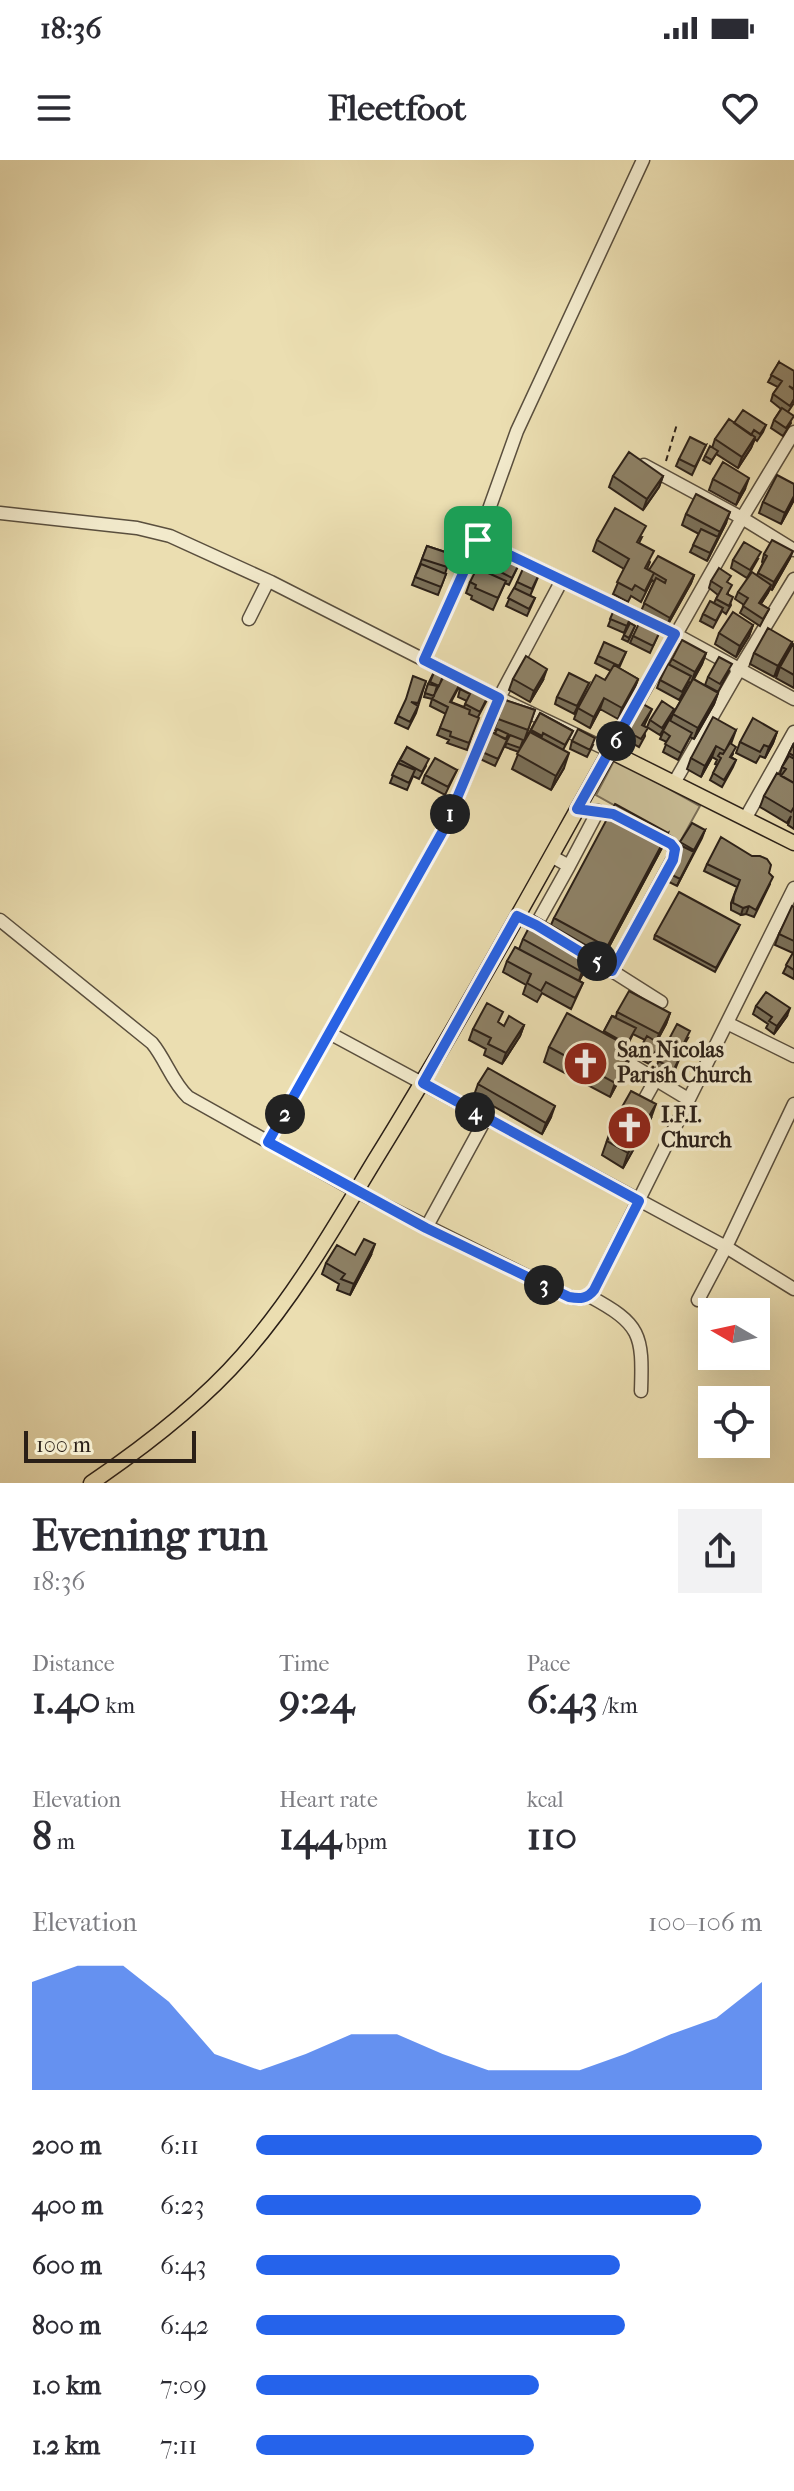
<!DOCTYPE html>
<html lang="en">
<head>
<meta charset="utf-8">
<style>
	:root { --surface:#fff; --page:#f2f2f3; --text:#2b2b33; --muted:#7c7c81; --accent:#2563eb }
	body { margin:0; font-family:"IM FELL French Canon",serif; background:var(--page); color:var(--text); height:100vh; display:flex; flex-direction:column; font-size:30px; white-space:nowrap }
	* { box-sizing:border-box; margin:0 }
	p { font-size:26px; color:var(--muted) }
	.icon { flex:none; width:44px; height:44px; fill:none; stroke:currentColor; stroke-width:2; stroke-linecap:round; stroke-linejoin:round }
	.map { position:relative; height:1323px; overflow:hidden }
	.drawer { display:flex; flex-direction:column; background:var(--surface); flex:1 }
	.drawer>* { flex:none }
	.needle { width:52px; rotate:279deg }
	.fabs { position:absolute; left:698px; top:1138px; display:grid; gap:16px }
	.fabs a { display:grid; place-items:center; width:72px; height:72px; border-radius:0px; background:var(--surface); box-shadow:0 8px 32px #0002; font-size:40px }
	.scale { position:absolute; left:24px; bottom:20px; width:172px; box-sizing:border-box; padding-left:8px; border:4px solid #2a1f17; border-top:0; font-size:22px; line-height:28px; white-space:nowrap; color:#2a1f17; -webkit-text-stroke:6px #f2eacc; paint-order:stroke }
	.pin { position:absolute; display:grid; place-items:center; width:68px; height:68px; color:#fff; margin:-34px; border-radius:16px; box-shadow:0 4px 12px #0006 }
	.km { position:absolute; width:40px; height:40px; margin:-20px; border-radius:50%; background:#222; color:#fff; font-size:22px; line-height:40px; text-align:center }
	.round { display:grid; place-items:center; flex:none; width:84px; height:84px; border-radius:0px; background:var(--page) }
	.headline { display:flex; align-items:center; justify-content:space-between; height:136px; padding:0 32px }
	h1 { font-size:44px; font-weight:700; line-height:60px }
	.stats { display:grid; grid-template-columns:repeat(3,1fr); gap:12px; height:136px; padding:8px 32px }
	.stats div { display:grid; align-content:center }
	.stats b { font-size:40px; font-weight:700 }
	.stats small { font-size:22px; font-weight:400 }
	.stats p { font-size:22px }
	.chart { height:224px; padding:16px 32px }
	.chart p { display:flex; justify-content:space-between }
	.chart svg { width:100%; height:144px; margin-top:8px; fill:var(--accent); opacity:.7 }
	ul { padding:0 32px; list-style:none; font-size:26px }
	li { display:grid; grid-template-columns:128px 96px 1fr; align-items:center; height:60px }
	li i { height:20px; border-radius:10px; background:var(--accent) }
	.status { display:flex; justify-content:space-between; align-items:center; height:56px; padding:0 40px; background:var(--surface); direction:ltr }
	.status svg { height:22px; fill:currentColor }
	header { display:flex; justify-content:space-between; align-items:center; height:104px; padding:0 32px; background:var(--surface); font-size:36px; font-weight:700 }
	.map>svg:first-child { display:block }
</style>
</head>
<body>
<div class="status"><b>18:36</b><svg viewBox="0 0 49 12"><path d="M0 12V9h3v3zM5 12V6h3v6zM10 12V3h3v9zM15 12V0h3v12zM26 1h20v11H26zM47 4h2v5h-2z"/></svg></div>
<header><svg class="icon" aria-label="menu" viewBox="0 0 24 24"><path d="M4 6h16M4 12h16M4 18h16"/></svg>Fleetfoot<svg class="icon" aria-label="heart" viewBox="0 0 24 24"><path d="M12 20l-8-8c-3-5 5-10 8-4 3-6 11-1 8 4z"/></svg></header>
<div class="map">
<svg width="794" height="1323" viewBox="0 0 794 1323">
	<rect width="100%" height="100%" fill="#ebdeb1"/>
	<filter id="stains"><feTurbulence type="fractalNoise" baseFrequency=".0025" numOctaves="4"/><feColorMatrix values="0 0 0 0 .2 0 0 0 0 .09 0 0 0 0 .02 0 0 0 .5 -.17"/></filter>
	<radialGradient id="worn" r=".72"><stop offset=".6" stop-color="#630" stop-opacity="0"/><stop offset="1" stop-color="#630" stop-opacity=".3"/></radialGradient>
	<path fill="#cabe97" stroke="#7a6e57" stroke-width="2" d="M615 599 700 646 680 682 596 635Z"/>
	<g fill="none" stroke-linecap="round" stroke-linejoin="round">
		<defs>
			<path id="minor" d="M643 0 517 271 478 380 675 474 794 539
				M644 305 742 358 794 390
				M0 353 137 368 170 376 271 422 499 538 610 591 742 358 794 272
				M249 459 268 421
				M674 623 740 508 794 419
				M577 649 613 654 625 660
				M745 659 794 572
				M569 706 598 651
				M517 756 546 771
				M0 760 152 883C166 900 172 922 188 937L356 1031 569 1137C580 1139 587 1139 594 1130L794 728
				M536 765 569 706 551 696
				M579 790 661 842
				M612 811 675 695C675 682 662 679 652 673
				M727 863 794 896
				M331 874 726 1087 794 1129
				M615 895 688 939
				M642 944 656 919
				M268 982 444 669 499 538 562 420
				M426 1068 486 958
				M589 1136C641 1164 643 1174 641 1231
				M698 1140 726 1087 794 944"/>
			<path id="major" d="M91 1323C144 1287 201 1243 243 1195 295 1136 335 1066 375 1000 458 866 533 728 610 591L794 683"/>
		</defs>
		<use href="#minor" stroke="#5a4f3e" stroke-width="15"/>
		<use href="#major" stroke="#2a1f17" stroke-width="17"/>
		<path stroke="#2a1f17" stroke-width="2" stroke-dasharray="6 4" stroke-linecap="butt" d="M666 301 677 264
			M429 488 473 392"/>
		<use href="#minor" stroke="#f2eacc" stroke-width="12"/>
		<use href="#major" stroke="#ebdeb1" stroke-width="14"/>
	</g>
	<path fill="#7a7059" stroke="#2a1f17" stroke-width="2" d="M779 202 794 243 788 252 791 263 783 276 771 268 774 260 781 249 771 241 773 234 778 227 768 222Z
		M734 263 766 265 763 272 757 281 755 279 751 288 738 308 716 294 710 304 703 300 705 296 712 288 715 279Z
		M706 285 692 315 676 306 679 299Z
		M613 316H663L659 327 643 350 609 327Z
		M713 319 745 329 736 345 709 330Z
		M794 340 781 364 759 353 763 342Z
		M686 354 726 363 707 401 690 392 699 374 682 365Z
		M642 377 639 383 650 402 647 409 649 410 694 415 691 423 667 466 641 451 654 422 652 420 641 442 631 436 628 442 613 434 624 409 593 391 597 380Z
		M427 386 451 394 445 414H446L438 435 412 425Z
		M764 394 790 398 772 430 770 429 761 444 769 449 760 466 740 453 744 445 735 439 738 432 757 415 763 403 762 402Z
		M522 398 509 425 505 423 493 450 471 439 472 436 466 433 470 422 489 413 491 407Z
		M758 399 747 418 731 408 733 400Z
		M541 410 530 436 535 438 527 456 506 446 517 422Z
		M711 421 728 423V434L731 445 726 454 722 451 713 468 700 461 703 454 714 443 718 435 709 428Z
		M617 443 633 450 624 473 608 466Z
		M630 463 635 466 628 482 622 479Z
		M753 465 749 476 736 497 715 484 719 473Z
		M662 467 650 493 630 483 633 476Z
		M792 482 788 493 794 485V528L776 518 780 507 774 517 750 504 754 493Z
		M626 492 619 508 638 519 634 530 618 559 600 549 590 568 574 559 578 548 605 520 611 511 595 503 598 496Z
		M706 493 702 504 694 519 718 533 714 544 694 579 690 577 678 600 663 592 667 582 660 579 667 563 660 575 647 567 650 560 671 556 669 560 670 561 673 554 691 523 689 522 679 540 657 528 660 520 672 499Z
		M435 510 460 525 451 542 464 547 467 541 458 537 460 529 488 538 478 557 467 590 447 583 449 580 437 575 446 554 430 546 432 539 424 537 428 524Z
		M729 511 718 532 705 525 708 517Z
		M513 519 543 520 530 542 509 530Z
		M426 521 416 553 408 569 395 563 398 556Z
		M589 523 574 554 555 544 557 537Z
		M505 540 535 550 524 581H523L520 589 540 553 573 571 563 590 564 608 551 630 512 609 519 592 505 587 509 576 508 575 506 578 504 587 495 606 480 599 482 592 496 571 494 570Z
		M652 549 644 566 645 576 639 587 622 577 625 570Z
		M736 570 731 584 733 594 731 597 736 600 733 607 722 627 710 620 717 605 715 604 717 600 712 597 701 617 687 609 691 598Z
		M777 572 773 583 765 598 760 596 756 603 736 593 740 582Z
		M572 581 593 585 587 597 570 589Z
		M794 583V669L788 665 791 656 787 663 760 647 764 636 782 615 780 614 782 607Z
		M407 587 426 606 419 619 413 616 407 630 390 623 398 603Z
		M457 610 445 635 422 623 425 615Z
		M705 670 677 726 665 720 680 691 678 690 680 682Z
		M668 673 664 684 603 798 593 793 579 821 583 823 571 849 542 833 537 842 523 834 526 825 503 812 507 801 519 789 523 779 551 765 554 758Z
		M707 704 769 713 770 724 754 757 746 754 741 755 731 750V743L737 727 704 711Z
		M794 747V819L783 813 793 793 775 785 779 774Z
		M738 769 715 812 654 779 655 775Z
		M756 846 787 856 774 874 766 868 768 864 753 854Z
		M617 852 670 853 666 864 656 882 660 884 657 891 649 904 636 897 645 880 633 874 627 886 628 903 610 937 544 902 549 887 603 873 612 856 616 857Z
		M499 863 504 866 524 865 520 876 502 904 484 895 486 889 469 880 473 869Z
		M688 878 679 894 681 895 672 917 655 909 668 881Z
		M478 924 551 957 542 974 474 935Z
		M651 958 623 1008 602 995 613 963Z
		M355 1095H371L350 1135 337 1130 339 1124 322 1114 326 1103Z"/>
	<path fill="#635b48" stroke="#2a1f17" stroke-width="2" d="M755 277 751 288 738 308 742 297Z
		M663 316 659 327 643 350 647 339Z
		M749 318 745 329 736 345 740 334Z
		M794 336V340L781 364 785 353Z
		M730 352 726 363 707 401 720 372Z
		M793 391 790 398 772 430 774 422Z
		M694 415 691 423 667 466 670 458Z
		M771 425 768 433 756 451 759 443Z
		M753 465 749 476 736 497 740 486Z
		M792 482 788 493 774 517 778 506Z
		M706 493 702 504 691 523 695 512Z
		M547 509 543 520 530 542 534 531Z
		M638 519 634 530 618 559 622 548Z
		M718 533 714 544 694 579 698 568Z
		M604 538 600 549 590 568 594 557Z
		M777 572 773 583 765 598 769 587Z
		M716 586 712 597 701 617 705 606Z
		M569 593 564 608 551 630 556 616Z
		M705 670 702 678 677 726 694 690Z
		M668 673 664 684 603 798 607 787Z
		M749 746 746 754 741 755 743 748Z
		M594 790 590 801 578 823 582 812Z
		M790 848 787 856 774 874 777 866Z
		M670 853 666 864 655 885 659 874Z
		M524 865 520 876 502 904 506 893Z
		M633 889 628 903 610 937 615 923Z
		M656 944 651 958 623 1008 628 993Z
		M555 946 551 957 542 974 546 963Z
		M375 1084 371 1095 350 1135 354 1124Z"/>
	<path fill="#8e8267" stroke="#2a1f17" stroke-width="2" d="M779 202 794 211V229L789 226 794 230V239L790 246 773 234 782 221 771 215Z
		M782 248 794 256 786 268 774 260Z
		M743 250 766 265 760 274 754 270 751 275 734 263Z
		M729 259 755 277 742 297 715 279Z
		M690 277 706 285 695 307 679 299Z
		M710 286 718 291 712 300 705 296Z
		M629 292 663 316 647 339 613 316Z
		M723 302 749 318 740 334 713 319Z
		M777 315 794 324V336L785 353 763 342Z
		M696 334 730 352 720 372 686 354Z
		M615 348 646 366 637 382 654 391 645 408 654 413 645 431 635 425 632 430 617 422 629 399 597 380Z
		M701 369 718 377 710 393 693 385Z
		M772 380 793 391 774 422 758 413 767 396 764 394Z
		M744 382 761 392 750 410 733 400Z
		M427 386 451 394 447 407 422 399Z
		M501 387 522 398 512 418 491 407Z
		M658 396 694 415 670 458 644 443 656 418 665 423 666 420 649 410Z
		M526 402 541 410 532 429 517 422Z
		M421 404 446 414 441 427 415 417Z
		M477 408 506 421 498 438 475 428 476 425 470 422Z
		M719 408 731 416 727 422 732 425 727 434 733 437 729 446 716 439 722 428 711 421Z
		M752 412 771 425 759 443 769 449 763 459 743 446 748 438 738 432Z
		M514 428 535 438 529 449 508 438Z
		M710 441 723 448 716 461 703 454Z
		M617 443 633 450 627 466 610 459Z
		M733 452 753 465 740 486 719 473Z
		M642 457 662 467 653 486 633 476Z
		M630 463 635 466 629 478 624 475Z
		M768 468 792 482 778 506 754 493Z
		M682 480 706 493 695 512 672 499Z
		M604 482 626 492 619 506 598 496Z
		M793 484 794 485V515L780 507Z
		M526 496 547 509 534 531 513 519Z
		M719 497 732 504 720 524 708 517Z
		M668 504 691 516 682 532 660 520Z
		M614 505 638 519 622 548 604 538 594 557 578 548 596 515 605 520Z
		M435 510 444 513 439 526 430 522Z
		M447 510 463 518 450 542 470 550 469 554 479 558 469 583 450 576 451 572 440 568 448 547 432 539Z
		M569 513 589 523 577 546 557 537Z
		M413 516 426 521 418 543 411 542 418 546 410 562 398 556 406 539Z
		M466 518 491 530 480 552 465 544 470 534 460 529Z
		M693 519 718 533 698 568 673 554Z
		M428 524 437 526 434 536 425 533Z
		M505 540 535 550 528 570 498 559Z
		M662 541 674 549 662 568 650 560Z
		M641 543 652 549 642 565 648 568 641 579 625 570Z
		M540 553 573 571 565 585 543 573 542 576 531 570Z
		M713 557 736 570 725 591 716 586 705 606 691 598Z
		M753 558 777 572 769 587 764 585 760 592 740 582Z
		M669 560 692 573 681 593 665 584 670 576 663 571Z
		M497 569 508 574 506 579 495 574Z
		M578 569 595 578 590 590 572 581Z
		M492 572 507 580 498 599 482 592Z
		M530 572 569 593 556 616 517 594Z
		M510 575 523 580 520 588 506 583Z
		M730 583 736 587 730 597 736 600 724 620 713 613 721 598 718 596 720 593 723 594Z
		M794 583V596L789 593Z
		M407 587 429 599 422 612 400 600Z
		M789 596 794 599V623L781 616 786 609 782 607Z
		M435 598 457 610 448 627 425 615Z
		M398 603 415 610 409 623 392 615Z
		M777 613 794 623V647L791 652 764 636Z
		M615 644 668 673 607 787 554 758Z
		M692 663 705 670 694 690 680 682Z
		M721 677 752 696H760L767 699 771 705 769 713 773 717 756 750 749 746 743 748 733 743 734 736 740 720 707 704Z
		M682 686 694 692 680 719 668 713Z
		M679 732 740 765 716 808 655 775Z
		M792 746 794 747V781L779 774Z
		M535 756 594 790 582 812 523 779Z
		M515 787 583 823 575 838 546 822 541 831 527 823 531 814 507 801Z
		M794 791V810L786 805Z
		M629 831 670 853 659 874 617 852Z
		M766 832 790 848 777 866 769 861 772 857 756 846Z
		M487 843 503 852 498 862 504 866 509 856 524 865 506 893 488 884 491 878 473 869Z
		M567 853 633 889 615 923 549 887Z
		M612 856 636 868 627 884 604 871Z
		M677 864 690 871 682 887 668 881Z
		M647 876 660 884 652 897 639 890Z
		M665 887 681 895 674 909 658 901Z
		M488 908 555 946 546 963 478 924Z
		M631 931 656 944 628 993 607 981 616 965 613 963Z
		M364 1079 375 1084 354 1124 341 1119 345 1114 326 1103 337 1085 355 1095Z"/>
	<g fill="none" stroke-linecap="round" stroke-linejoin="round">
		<defs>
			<path id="route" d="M478 380 675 474 577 649 613 654 671 684 675 689 673 700 612 811 536 765 517 756 423 923 639 1041 594 1130C587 1139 580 1139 569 1137L426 1068 268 982 444 669 499 538 424 500Z"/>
		</defs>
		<use href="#route" stroke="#fff" stroke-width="16"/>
		<use href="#route" stroke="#2563eb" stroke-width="10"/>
	</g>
	<defs>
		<symbol id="church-disc" viewBox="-11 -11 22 22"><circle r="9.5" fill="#8f2418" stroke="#f2eacc"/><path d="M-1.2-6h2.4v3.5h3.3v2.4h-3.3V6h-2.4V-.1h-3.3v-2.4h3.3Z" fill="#fff"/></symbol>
	</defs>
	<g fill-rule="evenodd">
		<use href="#church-disc" x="560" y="878" width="51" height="51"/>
		<use href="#church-disc" x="604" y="942" width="51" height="51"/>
	</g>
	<g text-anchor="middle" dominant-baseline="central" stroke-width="7" stroke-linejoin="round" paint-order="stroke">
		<g font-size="22" font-weight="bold" fill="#2a1f17" stroke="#f2eacc" text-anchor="start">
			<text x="617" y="890">San Nicolas<tspan x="617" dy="25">Parish Church</tspan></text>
			<text x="661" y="955">I.F.I.<tspan x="661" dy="25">Church</tspan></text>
		</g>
	</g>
	<rect width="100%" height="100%" filter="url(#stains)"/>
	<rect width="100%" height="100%" fill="url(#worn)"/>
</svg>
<div class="fabs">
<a><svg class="needle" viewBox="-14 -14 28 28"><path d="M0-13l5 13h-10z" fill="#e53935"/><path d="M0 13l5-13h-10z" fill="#7c7c81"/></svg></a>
<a><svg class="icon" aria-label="locate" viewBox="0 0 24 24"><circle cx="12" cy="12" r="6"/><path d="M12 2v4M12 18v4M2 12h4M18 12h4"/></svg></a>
</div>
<div class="scale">100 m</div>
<div class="pin" style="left:478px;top:380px;background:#1e9e55"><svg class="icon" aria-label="arrive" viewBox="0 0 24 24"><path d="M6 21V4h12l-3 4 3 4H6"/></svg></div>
<b class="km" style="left:450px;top:654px">1</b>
<b class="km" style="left:285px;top:954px">2</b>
<b class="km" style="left:544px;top:1125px">3</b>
<b class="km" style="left:475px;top:952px">4</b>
<b class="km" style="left:597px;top:801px">5</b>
<b class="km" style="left:616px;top:581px">6</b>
</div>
<section class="drawer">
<div class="headline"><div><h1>Evening run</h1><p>18:36</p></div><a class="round"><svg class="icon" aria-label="share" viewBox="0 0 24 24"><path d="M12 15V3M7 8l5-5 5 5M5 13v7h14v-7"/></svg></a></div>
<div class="stats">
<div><p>Distance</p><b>1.40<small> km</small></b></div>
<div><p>Time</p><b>9:24</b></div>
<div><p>Pace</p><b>6:43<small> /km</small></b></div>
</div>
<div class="stats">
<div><p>Elevation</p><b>8<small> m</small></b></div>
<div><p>Heart rate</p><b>144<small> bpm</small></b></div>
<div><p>kcal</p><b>110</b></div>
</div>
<div class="chart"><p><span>Elevation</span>100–106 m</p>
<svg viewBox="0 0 160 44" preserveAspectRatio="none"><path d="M0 44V11L10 6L20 6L30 17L40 33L50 38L60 33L70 27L80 27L90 33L100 38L110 38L120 38L130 33L140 27L150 22L160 11V44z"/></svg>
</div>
<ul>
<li><b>200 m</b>6:11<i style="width:100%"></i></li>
<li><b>400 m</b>6:23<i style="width:88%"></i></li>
<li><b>600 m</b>6:43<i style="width:72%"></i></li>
<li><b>800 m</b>6:42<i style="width:73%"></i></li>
<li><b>1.0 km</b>7:09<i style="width:56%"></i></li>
<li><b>1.2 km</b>7:11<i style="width:55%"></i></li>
</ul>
</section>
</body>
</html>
